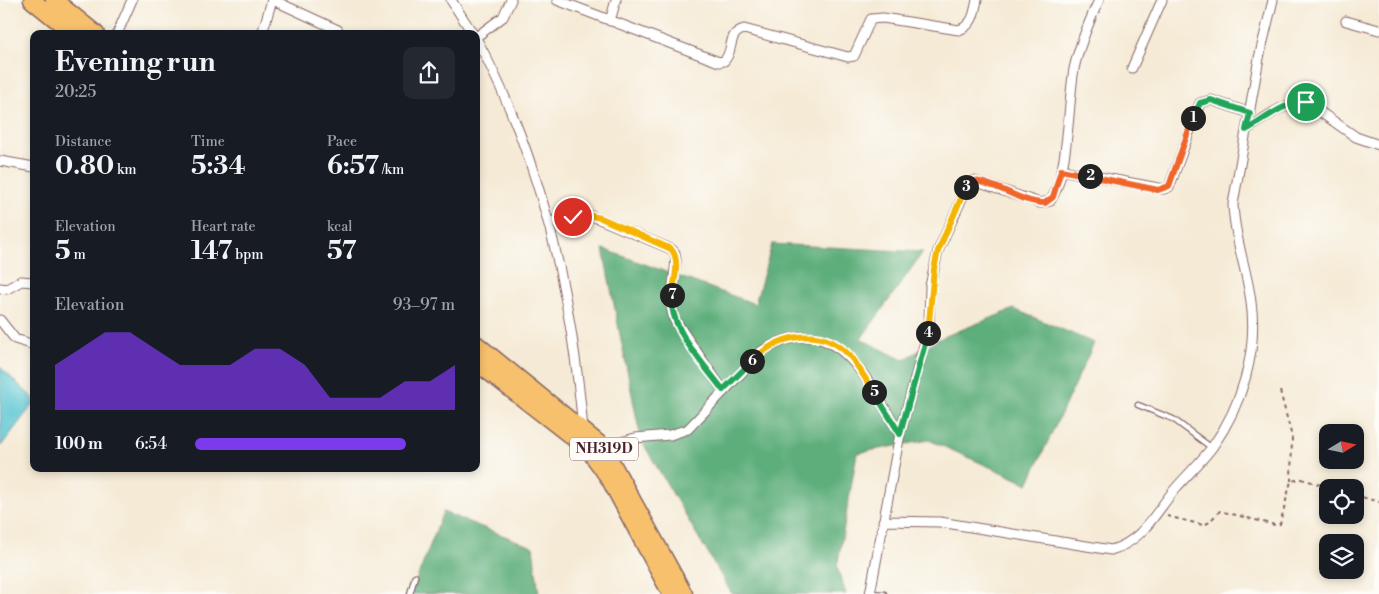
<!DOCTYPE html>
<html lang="en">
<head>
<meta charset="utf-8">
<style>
	:root { --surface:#171b24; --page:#242831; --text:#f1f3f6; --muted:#9ea1a6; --accent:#7c3aed }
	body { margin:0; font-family:"Libre Bodoni",serif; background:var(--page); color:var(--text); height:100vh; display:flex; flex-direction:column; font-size:19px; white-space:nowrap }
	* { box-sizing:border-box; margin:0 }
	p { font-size:16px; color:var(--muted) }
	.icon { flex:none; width:28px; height:28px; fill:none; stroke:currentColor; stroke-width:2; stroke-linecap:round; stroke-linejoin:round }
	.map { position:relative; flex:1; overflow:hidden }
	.drawer { position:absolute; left:30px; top:30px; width:450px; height:442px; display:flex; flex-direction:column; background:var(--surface); border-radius:10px; box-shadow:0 2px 8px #0003 }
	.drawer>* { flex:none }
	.needle { width:32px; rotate:80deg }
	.tools { position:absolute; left:1319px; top:424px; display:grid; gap:10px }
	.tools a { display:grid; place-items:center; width:45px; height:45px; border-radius:10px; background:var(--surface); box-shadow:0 2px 8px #0003; font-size:25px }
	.pin { position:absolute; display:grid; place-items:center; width:42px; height:42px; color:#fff; margin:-21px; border:2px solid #fff; border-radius:50%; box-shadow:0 1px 5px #0007 }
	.km { position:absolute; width:25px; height:25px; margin:-12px; border-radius:50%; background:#222; color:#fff; font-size:14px; line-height:25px; text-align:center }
	.round { display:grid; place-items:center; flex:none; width:52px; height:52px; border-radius:10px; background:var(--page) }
	.summary { display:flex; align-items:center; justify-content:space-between; height:85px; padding:0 25px }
	h1 { font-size:28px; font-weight:700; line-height:38px }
	.figures { display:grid; grid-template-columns:repeat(3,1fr); gap:8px; height:85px; padding:5px 25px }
	.figures div { display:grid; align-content:center }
	.figures b { font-size:25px; font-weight:700 }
	.figures small { font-size:14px; font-weight:400 }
	.figures p { font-size:14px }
	.chart { height:140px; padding:10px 25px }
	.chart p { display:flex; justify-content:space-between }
	.chart svg { width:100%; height:90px; margin-top:5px; fill:var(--accent); opacity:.7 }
	ul { padding:0 25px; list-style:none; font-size:16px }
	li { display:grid; grid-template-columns:80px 60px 1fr; align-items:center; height:38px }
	li i { height:12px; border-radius:6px; background:var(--accent) }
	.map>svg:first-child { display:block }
</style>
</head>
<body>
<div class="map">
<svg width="1379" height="594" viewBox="0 0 1379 594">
	<rect width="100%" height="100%" fill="#fdfcf7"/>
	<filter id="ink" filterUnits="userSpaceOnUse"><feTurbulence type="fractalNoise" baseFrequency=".02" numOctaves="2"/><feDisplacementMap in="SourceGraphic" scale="10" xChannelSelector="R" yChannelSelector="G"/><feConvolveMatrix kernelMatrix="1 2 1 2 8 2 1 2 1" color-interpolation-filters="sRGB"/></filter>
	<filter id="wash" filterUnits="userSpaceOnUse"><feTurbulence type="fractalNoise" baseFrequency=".0096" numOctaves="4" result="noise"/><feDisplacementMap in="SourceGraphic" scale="20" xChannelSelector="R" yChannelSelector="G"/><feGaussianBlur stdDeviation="1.12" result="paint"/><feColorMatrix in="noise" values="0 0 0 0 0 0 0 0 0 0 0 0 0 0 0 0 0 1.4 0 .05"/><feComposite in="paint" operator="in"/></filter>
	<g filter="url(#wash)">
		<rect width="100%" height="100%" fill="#f5ead5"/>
		<path fill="#5dae7a" stroke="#546652" d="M772 244 923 252 861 339 903 360 943 337 1014 309 1094 343 1028 484 929 440 857 453 837 567 846 594H732L641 440 603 249 755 304Z
			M443 512 533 547 539 594H411Z"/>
		<path fill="#59c5d2" stroke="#52727e" d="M0 367 34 399V403L1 446Z"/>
	</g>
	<g filter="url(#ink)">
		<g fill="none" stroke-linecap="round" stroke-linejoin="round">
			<defs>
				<path id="lane" d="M1138 405 1173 419 1212 448
					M870 593 884 594
					M410 594 415 576"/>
				<path id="street" d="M273 0 338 30
					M451 0 473 34
					M557 0 719 62 724 61C735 50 726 34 744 29L848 57 854 56 871 19 883 18 959 30C973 25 974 14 977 0
					M610 21 616 0
					M1346 21 1379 30
					M117 34 132 0
					M262 34 272 0
					M476 37 503 17 511 0
					M476 38C542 160 571 292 583 429
					M1132 68 1162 0
					M1246 130C1264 119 1285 101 1306 102L1356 137 1379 145
					M0 161 34 167
					M1061 170 1164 189 1169 187 1171 182 1200 103 1211 100 1250 113
					M549 222 573 217 592 216 671 249 675 253 676 260 671 305 674 319 723 390
					M0 288 7 289 21 281 34 282
					M0 320 15 339 34 345
					M603 447 635 438 670 435 688 429 762 351C837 305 867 381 900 434
					M883 521 940 522 1111 550C1143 541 1155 513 1175 489 1188 474 1202 461 1213 446 1242 405 1258 352 1251 302 1247 269 1234 238 1233 204L1259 58 1273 0
					M870 594 900 434 929 327 930 286 934 269 938 251 967 187 974 181 1040 203 1050 201C1069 175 1068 101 1074 69 1079 45 1089 22 1099 0"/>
				<path id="highway" d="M32 0 74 34
					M54 0 96 34
					M476 344 603 447 684 594
					M476 362 589 450 609 478 671 594"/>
			</defs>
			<use href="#lane" stroke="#866666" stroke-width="7"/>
			<use href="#street" stroke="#866666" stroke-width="11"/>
			<use href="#highway" stroke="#866666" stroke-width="19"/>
			<path stroke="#866666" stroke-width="2" stroke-dasharray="4 4" stroke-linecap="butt" d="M1280 391 1292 437 1291 481
				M1355 495 1379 502
				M1167 516 1203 525 1208 523 1220 511 1275 525 1280 524 1291 481 1302 479 1331 488"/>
			<use href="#lane" stroke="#fff" stroke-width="4.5"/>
			<use href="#street" stroke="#fff" stroke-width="9"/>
			<use href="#highway" stroke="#f7c06c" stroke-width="16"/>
		</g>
	</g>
	<g fill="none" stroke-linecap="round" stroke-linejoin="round" filter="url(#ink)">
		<defs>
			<path id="split-1" d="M1193 118 1200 103 1211 100 1250 113 1246 130C1264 120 1285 101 1306 102"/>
			<path id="split-2" d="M1090 176 1158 190 1169 186 1193 118"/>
			<path id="split-3" d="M966 187 974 181C998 183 1020 203 1045 203L1053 197 1061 170 1090 176"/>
			<path id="split-4" d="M928 333 934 269 938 251 966 187"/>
			<path id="split-5" d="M874 392 900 434 928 333"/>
			<path id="split-6" d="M752 361C779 334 822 325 850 356 859 367 866 380 874 392"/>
			<path id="split-7" d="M672 295C668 328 704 364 723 390L752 361"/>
			<path id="split-8" d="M573 217 592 216 601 218 671 249C681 260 674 281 672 295"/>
		</defs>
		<use href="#split-1" stroke="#fff" stroke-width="10"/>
		<use href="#split-2" stroke="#fff" stroke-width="10"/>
		<use href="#split-3" stroke="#fff" stroke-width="10"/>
		<use href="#split-4" stroke="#fff" stroke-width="10"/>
		<use href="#split-5" stroke="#fff" stroke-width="10"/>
		<use href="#split-6" stroke="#fff" stroke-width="10"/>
		<use href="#split-7" stroke="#fff" stroke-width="10"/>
		<use href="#split-8" stroke="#fff" stroke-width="10"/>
		<use href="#split-1" stroke="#22a559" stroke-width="6"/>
		<use href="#split-2" stroke="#f0652b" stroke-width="6"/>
		<use href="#split-3" stroke="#f0652b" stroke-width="6"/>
		<use href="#split-4" stroke="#f5b400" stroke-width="6"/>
		<use href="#split-5" stroke="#22a559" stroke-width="6"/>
		<use href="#split-6" stroke="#f5b400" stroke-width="6"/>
		<use href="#split-7" stroke="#22a559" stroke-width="6"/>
		<use href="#split-8" stroke="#f5b400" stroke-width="6"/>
	</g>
	<g text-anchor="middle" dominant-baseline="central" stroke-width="4" stroke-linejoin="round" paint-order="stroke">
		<rect fill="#fdfcf7" stroke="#806168" stroke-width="1" x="570" y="437.5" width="68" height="23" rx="4"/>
		<g font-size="14" font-weight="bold" fill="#4a1f2b">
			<text x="604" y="449">NH319D</text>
		</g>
	</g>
</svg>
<div class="tools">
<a><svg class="needle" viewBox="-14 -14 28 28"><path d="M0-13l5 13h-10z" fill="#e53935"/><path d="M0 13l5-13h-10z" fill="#9ea1a6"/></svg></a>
<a><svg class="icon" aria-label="locate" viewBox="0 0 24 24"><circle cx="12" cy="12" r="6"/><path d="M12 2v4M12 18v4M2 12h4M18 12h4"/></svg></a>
<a><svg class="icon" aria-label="layers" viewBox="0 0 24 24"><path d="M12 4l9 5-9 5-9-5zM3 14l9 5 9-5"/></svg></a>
</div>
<div class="pin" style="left:1306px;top:102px;background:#1e9e55"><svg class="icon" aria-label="arrive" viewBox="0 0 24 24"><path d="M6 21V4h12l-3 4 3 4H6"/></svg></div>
<div class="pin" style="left:573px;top:217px;background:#d93025"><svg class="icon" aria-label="check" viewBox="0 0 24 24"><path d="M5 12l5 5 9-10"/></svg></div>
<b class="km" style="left:1193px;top:118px">1</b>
<b class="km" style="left:1090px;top:176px">2</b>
<b class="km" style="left:966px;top:187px">3</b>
<b class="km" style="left:928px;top:333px">4</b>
<b class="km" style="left:874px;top:392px">5</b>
<b class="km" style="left:752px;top:361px">6</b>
<b class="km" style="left:672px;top:295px">7</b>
<section class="drawer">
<div class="summary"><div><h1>Evening run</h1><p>20:25</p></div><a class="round"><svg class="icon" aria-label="share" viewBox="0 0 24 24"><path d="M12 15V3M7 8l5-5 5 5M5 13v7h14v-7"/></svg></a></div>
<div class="figures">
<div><p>Distance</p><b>0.80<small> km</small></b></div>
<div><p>Time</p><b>5:34</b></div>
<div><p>Pace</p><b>6:57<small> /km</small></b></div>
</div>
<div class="figures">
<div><p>Elevation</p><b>5<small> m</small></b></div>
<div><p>Heart rate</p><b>147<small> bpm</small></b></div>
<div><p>kcal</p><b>57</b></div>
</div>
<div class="chart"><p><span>Elevation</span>93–97 m</p>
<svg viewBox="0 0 160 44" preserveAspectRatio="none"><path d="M0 44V22L10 14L20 6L30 6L40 14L50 22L60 22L70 22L80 14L90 14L100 22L110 38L120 38L130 38L140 30L150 30L160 22V44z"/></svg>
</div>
<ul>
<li><b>100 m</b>6:54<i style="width:81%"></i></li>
</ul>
</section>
</div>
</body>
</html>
